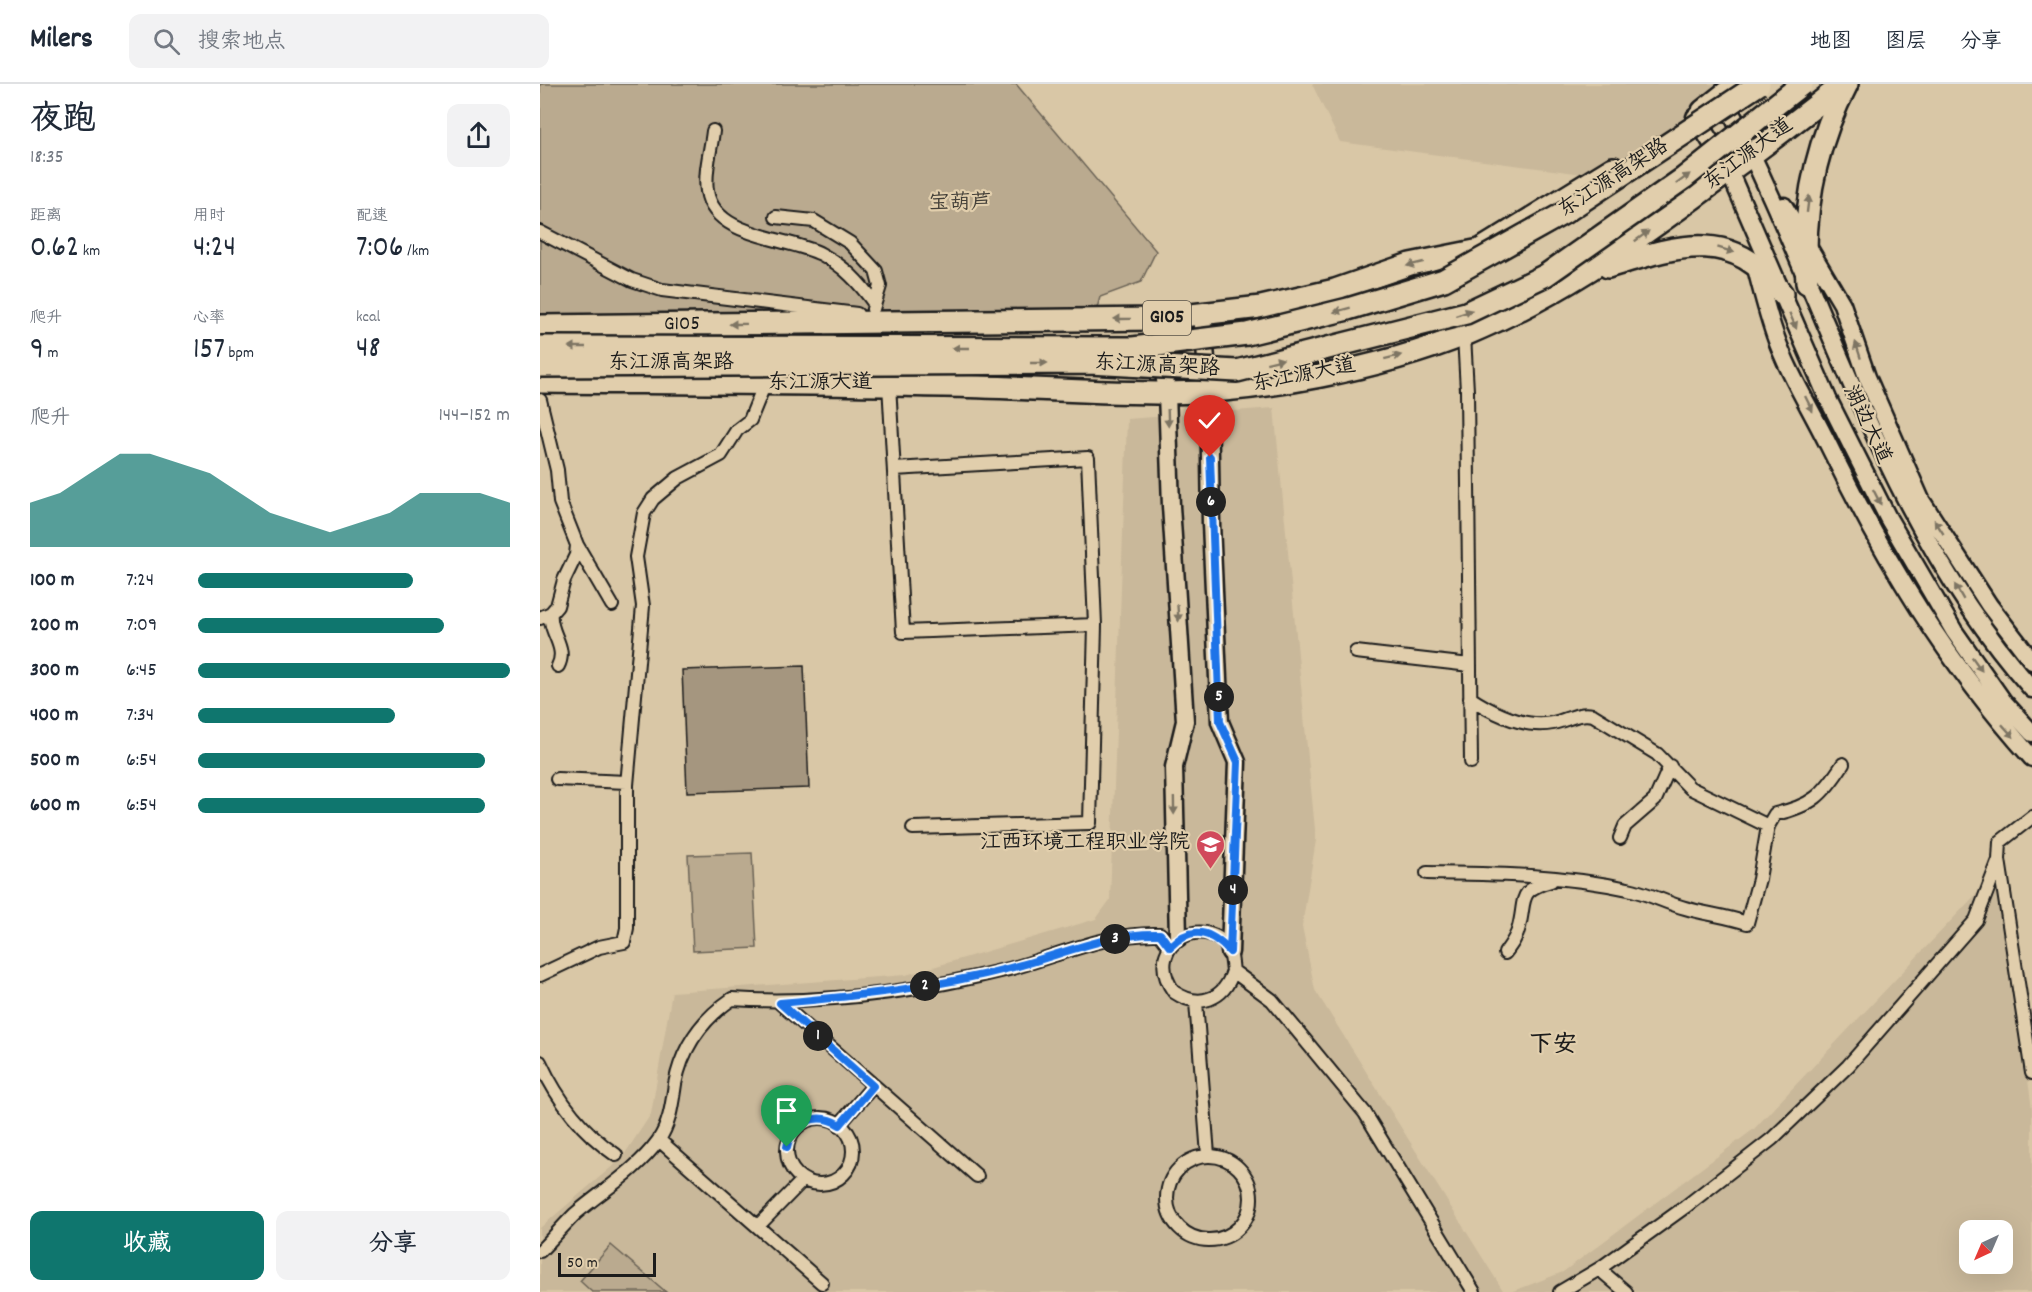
<!DOCTYPE html>
<html lang="zh">
<head>
<meta charset="utf-8">
<style>
	:root { --surface:#fff; --page:#f2f2f3; --text:#1f2937; --muted:#747a83; --line:#e0e1e3; --accent:#0f766e }
	body { margin:0; font-family:Dekko,"LXGW WenKai TC",sans-serif; background:var(--page); color:var(--text); height:100vh; display:flex; flex-direction:column; font-size:22px; white-space:nowrap }
	* { box-sizing:border-box; margin:0 }
	p { font-size:20px; color:var(--muted) }
	.icon { flex:none; width:33px; height:33px; fill:none; stroke:currentColor; stroke-width:2; stroke-linecap:round; stroke-linejoin:round }
	.map { position:relative; flex:1; overflow:hidden }
	.details { display:flex; flex-direction:column; background:var(--surface); width:540px }
	.details>* { flex:none }
	.needle { width:39px; rotate:224deg }
	.fabs { position:absolute; left:1419px; top:1136px; display:grid; gap:12px }
	.fabs a { display:grid; place-items:center; width:54px; height:54px; border-radius:12px; background:var(--surface); box-shadow:0 6px 24px #0002; font-size:30px }
	.scale { position:absolute; left:18px; bottom:15px; width:98px; box-sizing:border-box; padding-left:6px; border:3px solid #1c1c1c; border-top:0; font-size:16px; line-height:21px; white-space:nowrap; color:#1c1c1c; -webkit-text-stroke:4px #e1ceac; paint-order:stroke }
	.pin { position:absolute; display:grid; place-items:center; width:51px; height:51px; color:#fff; margin:-62px -26px; border-radius:50% 50% 50% 0; rotate:-45deg; box-shadow:0 0 6px #0007 }
	.pin .icon { rotate:45deg }
	.km { position:absolute; width:30px; height:30px; margin:-15px; border-radius:50%; background:#222; color:#fff; font-size:16px; line-height:30px; text-align:center }
	.round { display:grid; place-items:center; flex:none; width:63px; height:63px; border-radius:12px; background:var(--page) }
	.head { display:flex; align-items:center; justify-content:space-between; height:102px; padding:0 30px }
	h1 { font-size:33px; font-weight:600; line-height:45px }
	.stats { display:grid; grid-template-columns:repeat(3,1fr); gap:9px; height:102px; padding:6px 30px }
	.stats div { display:grid; align-content:center }
	.stats b { font-size:30px; font-weight:600 }
	.stats small { font-size:16px; font-weight:400 }
	.stats p { font-size:16px }
	.chart { height:168px; padding:12px 30px }
	.chart p { display:flex; justify-content:space-between }
	.chart svg { width:100%; height:108px; margin-top:6px; fill:var(--accent); opacity:.7 }
	.action { display:flex; gap:12px; margin-top:auto; padding:12px 30px }
	.action a { flex:1; height:69px; border-radius:12px; background:var(--accent); color:#fff; font-size:24px; font-weight:600; line-height:69px; text-align:center }
	.action a+a { background:var(--page); color:var(--text) }
	ul { padding:0 30px; list-style:none; font-size:20px }
	li { display:grid; grid-template-columns:96px 72px 1fr; align-items:center; height:45px }
	li i { height:15px; border-radius:8px; background:var(--accent) }
	header { display:flex; align-items:center; gap:36px; box-sizing:border-box; height:84px; padding:0 30px; background:var(--surface); border-bottom:2px solid var(--line) }
	header strong { font-size:28px }
	nav { display:flex; gap:33px; margin-inline-start:auto; font-size:21px }
	.search { width:420px; height:54px; background:var(--page); display:flex; align-items:center; gap:15px; box-sizing:border-box; padding:0 21px; border-radius:12px; color:var(--muted); font-size:22px }
	main { display:flex; flex:1; min-height:0 }
	.map>svg:first-child { display:block }
</style>
</head>
<body>
<header>
<strong>Milers</strong>
<div class="search"><svg class="icon" aria-label="search" viewBox="0 0 24 24"><circle cx="10" cy="10" r="6"/><path d="M15 15l6 6"/></svg>搜索地点</div>
<nav><a>地图</a><a>图层</a><a>分享</a></nav>
</header>
<main>
<section class="details">
<div class="head"><div><h1>夜跑</h1><p>18:35</p></div><a class="round"><svg class="icon" aria-label="share" viewBox="0 0 24 24"><path d="M12 15V3M7 8l5-5 5 5M5 13v7h14v-7"/></svg></a></div>
<div class="stats">
<div><p>距离</p><b>0.62<small> km</small></b></div>
<div><p>用时</p><b>4:24</b></div>
<div><p>配速</p><b>7:06<small> /km</small></b></div>
</div>
<div class="stats">
<div><p>爬升</p><b>9<small> m</small></b></div>
<div><p>心率</p><b>157<small> bpm</small></b></div>
<div><p>kcal</p><b>48</b></div>
</div>
<div class="chart"><p><span>爬升</span>144–152 m</p>
<svg viewBox="0 0 160 44" preserveAspectRatio="none"><path d="M0 44V26L10 22L20 14L30 6L40 6L50 10L60 14L70 22L80 30L90 34L100 38L110 34L120 30L130 22L140 22L150 22L160 26V44z"/></svg>
</div>
<ul>
<li><b>100 m</b>7:24<i style="width:69%"></i></li>
<li><b>200 m</b>7:09<i style="width:79%"></i></li>
<li><b>300 m</b>6:45<i style="width:100%"></i></li>
<li><b>400 m</b>7:34<i style="width:63%"></i></li>
<li><b>500 m</b>6:54<i style="width:92%"></i></li>
<li><b>600 m</b>6:54<i style="width:92%"></i></li>
</ul>
<div class="action"><a>收藏</a><a>分享</a></div>
</section>
<div class="map">
<svg width="1492" height="1208" viewBox="0 0 1492 1208">
	<rect width="100%" height="100%" fill="#d9c7a6"/>
	<filter id="ink" filterUnits="userSpaceOnUse"><feTurbulence type="fractalNoise" baseFrequency=".0167" numOctaves="2"/><feDisplacementMap in="SourceGraphic" scale="12" xChannelSelector="R" yChannelSelector="G"/><feConvolveMatrix kernelMatrix="1 2 1 2 8 2 1 2 1" color-interpolation-filters="sRGB"/></filter>
	<g filter="url(#ink)">
		<path fill="#c9b89a" fill-rule="evenodd" d="M772 0H1199L1073 94 800 58Z
			M734 324 776 756 762 842 775 906 964 1208H0V1144L82 1074 111 1030 132 908 366 891 556 835 570 816 587 335Z
			M1459 786 1492 1025V1208H971L1023 1188 1214 1045ZM1430 1146H1462V1179H1430Z"/>
		<path fill="#baaa8f" stroke="#6b6356" stroke-width="1.5" d="M0 0H476L616 167 601 198 560 213 552 243 0 238Z
			M212 769 217 864 153 867 148 771Z
			M71 1161 126 1208H52L40 1197Z"/>
		<path fill="#a5967f" stroke="#1c1c1c" stroke-width="1.5" d="M264 582 269 704 147 708 142 586Z"/>
		<g fill="none" stroke-linecap="round" stroke-linejoin="round">
			<defs>
				<path id="street" d="M173 47C171 66 164 88 167 107 174 154 248 153 281 170 304 182 319 198 334 219
					M236 133 274 137 310 159 336 187 340 202 333 225
					M0 148 92 196 122 206 317 230
					M924 251 927 307 931 678
					M349 300 363 548 555 541
					M0 316 17 386 20 418 37 461 36 471 24 496 17 522 11 529 0 534
					M354 385 548 374 555 541 550 739 373 744
					M37 461 72 521
					M11 529C8 548 28 563 18 582
					M816 568 930 581
					M17 695 87 698
					M1492 733 1460 758 1459 776 1492 989
					M1228 742 1235 730C1272 722 1283 711 1303 680
					M1080 754 1085 742 1115 716 1130 682
					M887 789C954 790 1022 790 1088 805 1108 809 1126 819 1145 824 1166 830 1186 832 1207 839L1219 795 1228 742 1150 704 1117 670 1053 631C1037 628 1028 636 1013 639 984 645 953 629 930 614
					M965 869C971 861 977 853 979 843 986 816 977 806 1011 797
					M693 887C684 916 659 925 634 908 598 857 673 826 690 869 692 874 692 882 693 887L732 916 825 1029 934 1208
					M0 891 59 863 84 858 87 844V701L103 522 96 473 104 429 113 415 138 394 181 371 197 346 210 336 225 299
					M656 918 668 1071
					M240 919 437 1092
					M0 978C17 1015 42 1048 76 1071
					M247 1067a33 33 0 1 1 66 0a33 33 0 1 1-66 0Z
					M299 1041 333 1002
					M119 1056 282 1199
					M627 1114a42 42 0 1 1 84 0a42 42 0 1 1-84 0Z
					M218 1142 263 1096
					M0 1167C12 1155 23 1142 35 1130 63 1106 96 1087 118 1057 130 1040 132 1020 135 1000 142 964 161 936 192 915 284 921 380 907 469 885 518 872 568 848 620 850L630 863
					M1059 1185 1145 1123 1232 1055 1308 982 1436 836 1459 776
					M1020 1208 1059 1185 1086 1208"/>
				<path id="secondary" d="M1183 13C1286 209 1342 436 1492 605
					M1155 33 1189 87 1288 315 1348 434 1414 547 1463 617 1492 649
					M1244 122 1302 220 1327 293 1381 416 1449 521 1492 577
					M1215 180C1221 204 1227 228 1235 251 1248 289 1271 325 1289 362 1345 477 1406 578 1492 674
					M662 231 669 307 671 440 680 638 697 678 690 868
					M616 235 627 309 631 422 645 637 634 683 638 854"/>
				<path id="highway" d="M1163 27 1197 0
					M1068 183C1136 162 1194 141 1242 210
					M1267 199C1262 129 1274 63 1307 0
					M0 242 616 235 721 223 795 206 870 180 940 166 1073 84
					M0 298C135 299 270 299 404 302 478 303 553 309 627 309 721 308 840 285 927 250 1016 213 1087 163 1164 106 1211 71 1258 37 1303 0"/>
			</defs>
			<use href="#street" stroke="#1c1c1c" stroke-width="16"/>
			<use href="#secondary" stroke="#1c1c1c" stroke-width="21"/>
			<use href="#highway" stroke="#1c1c1c" stroke-width="26"/>
			<use href="#street" stroke="#e1ceac" stroke-width="12"/>
			<use href="#secondary" stroke="#e1ceac" stroke-width="16"/>
			<use href="#highway" stroke="#e1ceac" stroke-width="21"/>
			<defs>
				<path id="highway-bridge" d="M0 263 593 264 707 250 808 225 904 196 1024 129 1219 0
					M0 282 549 279 697 287 926 229 1006 191 1144 94 1262 0"/>
			</defs>
			<use href="#highway-bridge" stroke="#1c1c1c" stroke-width="26" stroke-linecap="butt"/>
			<use href="#highway-bridge" stroke="#e1ceac" stroke-width="21"/>
		</g>
		<defs><path id="oneway-solid" d="M-6-.8H1V-3.2L6.5 0L1 3.2V.8H-6Z" transform="scale(1.5)"/></defs>
		<g fill="#7e7564">
			<use href="#oneway-solid" transform="translate(1143 95) rotate(-37)"/>
			<use href="#oneway-solid" transform="translate(1268 120) rotate(-83)"/>
			<use href="#oneway-solid" transform="translate(1102 152) rotate(-36)"/>
			<use href="#oneway-solid" transform="translate(1186 166) rotate(17)"/>
			<use href="#oneway-solid" transform="translate(875 180) rotate(166)"/>
			<use href="#oneway-solid" transform="translate(802 226) rotate(165)"/>
			<use href="#oneway-solid" transform="translate(924 229) rotate(-19)"/>
			<use href="#oneway-solid" transform="translate(582 235) rotate(179)"/>
			<use href="#oneway-solid" transform="translate(1253 237) rotate(66)"/>
			<use href="#oneway-solid" transform="translate(198 240) rotate(179)"/>
			<use href="#oneway-solid" transform="translate(37 263) rotate(-180)"/>
			<use href="#oneway-solid" transform="translate(421 264) rotate(-180)"/>
			<use href="#oneway-solid" transform="translate(1318 266) rotate(-108)"/>
			<use href="#oneway-solid" transform="translate(853 273) rotate(-14)"/>
			<use href="#oneway-solid" transform="translate(735 277) rotate(-14)"/>
			<use href="#oneway-solid" transform="translate(499 279)"/>
			<use href="#oneway-solid" transform="translate(1269 320) rotate(64)"/>
			<use href="#oneway-solid" transform="translate(628 334) rotate(88)"/>
			<use href="#oneway-solid" transform="translate(1337 413) rotate(63)"/>
			<use href="#oneway-solid" transform="translate(1399 443) rotate(-123)"/>
			<use href="#oneway-solid" transform="translate(1419 508) rotate(-120)"/>
			<use href="#oneway-solid" transform="translate(638 529) rotate(86)"/>
			<use href="#oneway-solid" transform="translate(1437 580) rotate(55)"/>
			<use href="#oneway-solid" transform="translate(1468 647) rotate(48)"/>
			<use href="#oneway-solid" transform="translate(634 722) rotate(89)"/>
		</g>
	</g>
	<g fill="none" stroke-linecap="round" stroke-linejoin="round" filter="url(#ink)">
		<defs>
			<path id="route" d="M247 1063C252 1037 277 1027 300 1041L333 1002 240 919C317 912 395 904 470 884 519 872 569 848 620 850L630 863C652 840 671 847 690 868L698 678 680 638 670 373"/>
		</defs>
		<use href="#route" stroke="#fff" stroke-width="12"/>
		<use href="#route" stroke="#1a73e8" stroke-width="8"/>
	</g>
	<defs>
		<symbol id="university-pin" viewBox="-11 -11 22 30"><path d="M0 17L-7.5 6A9.5 9.5 0 1 1 7.5 6Z" fill="#d1495b" stroke="#e1ceac"/><path d="M0-5L7-2L0 1L-7-2ZM-4 1L0 2.5L4 1V4Q0 6-4 4Z" fill="#fff"/></symbol>
	</defs>
	<g fill-rule="evenodd">
		<use href="#university-pin" x="654" y="744" width="33" height="45"/>
	</g>
	<g text-anchor="middle" dominant-baseline="central" stroke-width="4.5" stroke-linejoin="round" paint-order="stroke">
		<rect fill="#e1ceac" stroke="#575147" stroke-width="1.5" x="603" y="217" width="48" height="34" rx="4.5"/>
		<g font-size="20" font-weight="bold" fill="#1c1c1c">
			<text x="627" y="234">G105</text>
		</g>
		<g font-size="21" fill="#1c1c1c" stroke="#e1ceac">
			<text transform="translate(1209 71) rotate(-37)">东江源大道</text>
			<text transform="translate(1074 95) rotate(-33)">东江源高架路</text>
			<text transform="translate(142 241) rotate(-1)">G105</text>
			<text x="131" y="280">东江源高架路</text>
			<text transform="translate(617 283) rotate(3)">东江源高架路</text>
			<text transform="translate(764 292) rotate(-11)">东江源大道</text>
			<text x="280" y="300">东江源大道</text>
			<text transform="translate(1326 341) rotate(64)">湖边大道</text>
		</g>
		<g font-size="21" fill="#444039" stroke="#e1ceac">
			<text x="420" y="120">宝葫芦</text>
		</g>
		<g font-size="21" fill="#1c1c1c" stroke="#e1ceac" text-anchor="end">
			<text x="650" y="760">江西环境工程职业学院</text>
		</g>
		<g font-size="24" font-weight="bold" fill="#1c1c1c" stroke="#e1ceac">
			<text x="1013" y="962">下安</text>
		</g>
	</g>
</svg>
<div class="fabs">
<a><svg class="needle" viewBox="-14 -14 28 28"><path d="M0-13l5 13h-10z" fill="#e53935"/><path d="M0 13l5-13h-10z" fill="#747a83"/></svg></a>
</div>
<div class="scale">50 m</div>
<div class="pin" style="left:247px;top:1063px;background:#1e9e55"><svg class="icon" aria-label="arrive" viewBox="0 0 24 24"><path d="M6 21V4h12l-3 4 3 4H6"/></svg></div>
<div class="pin" style="left:670px;top:373px;background:#d93025"><svg class="icon" aria-label="check" viewBox="0 0 24 24"><path d="M5 12l5 5 9-10"/></svg></div>
<b class="km" style="left:278px;top:952px">1</b>
<b class="km" style="left:385px;top:902px">2</b>
<b class="km" style="left:575px;top:855px">3</b>
<b class="km" style="left:693px;top:806px">4</b>
<b class="km" style="left:679px;top:613px">5</b>
<b class="km" style="left:671px;top:418px">6</b>
</div>
</main>
</body>
</html>
